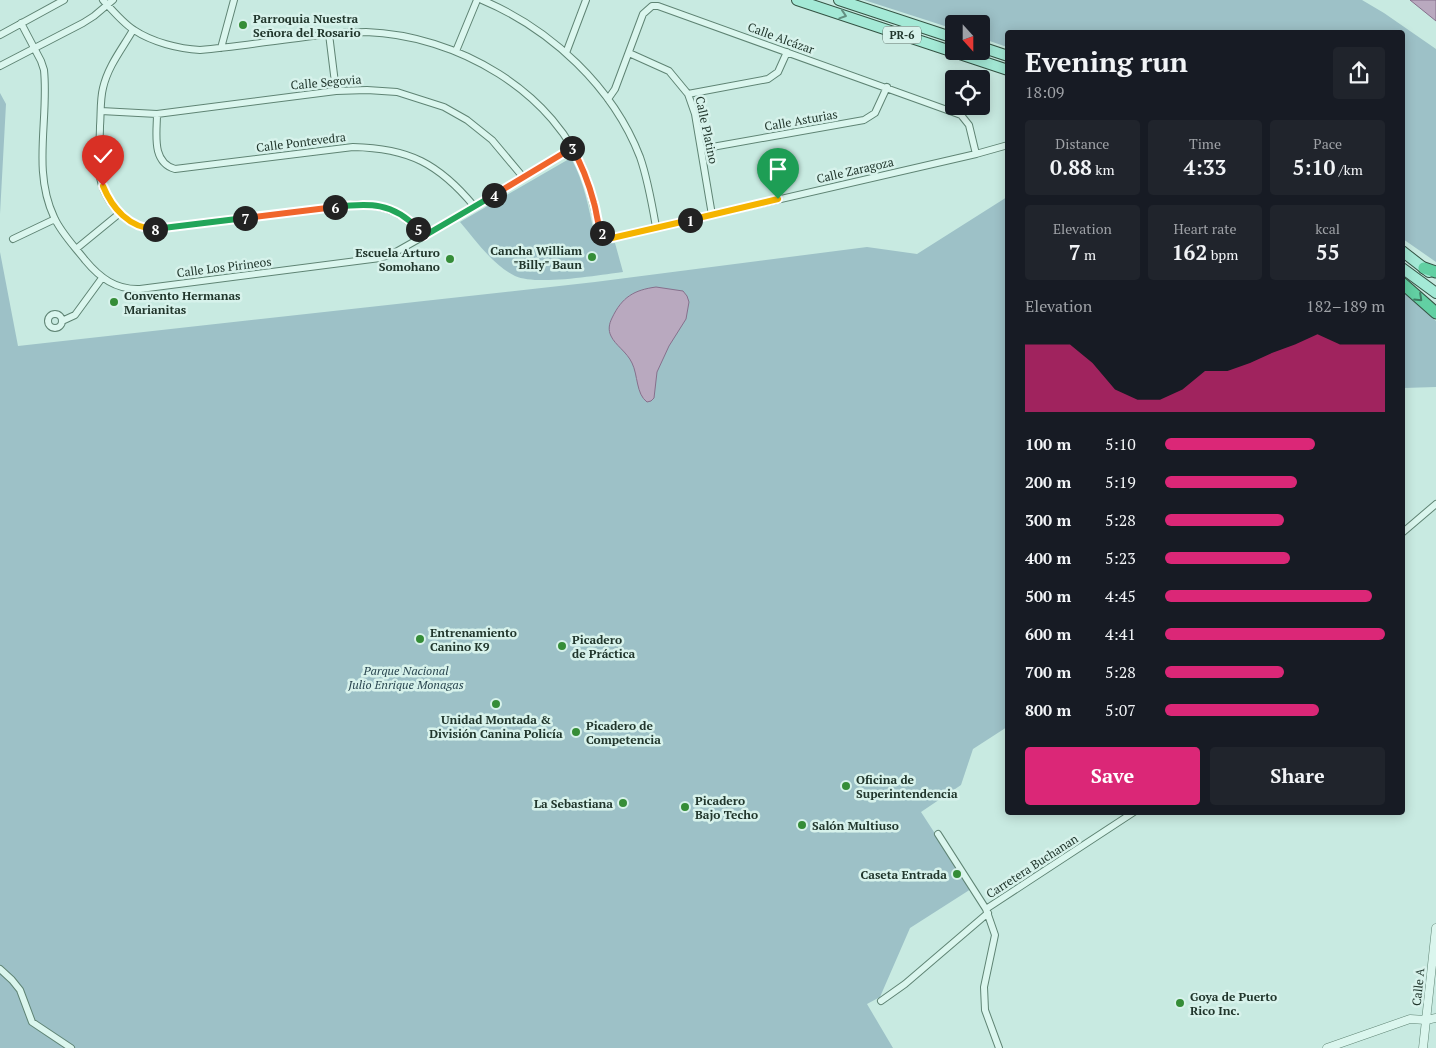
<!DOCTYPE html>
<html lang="en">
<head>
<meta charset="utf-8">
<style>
	:root { --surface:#171b24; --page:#20242c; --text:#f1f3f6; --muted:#9ea1a6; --accent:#db2777 }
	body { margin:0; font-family:"PT Serif",serif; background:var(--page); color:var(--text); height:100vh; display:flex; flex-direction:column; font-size:19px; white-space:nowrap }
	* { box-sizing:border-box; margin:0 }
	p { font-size:16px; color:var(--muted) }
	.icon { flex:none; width:28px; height:28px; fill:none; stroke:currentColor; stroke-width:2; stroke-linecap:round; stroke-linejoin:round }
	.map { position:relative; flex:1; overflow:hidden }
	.side { position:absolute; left:1005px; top:30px; width:400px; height:785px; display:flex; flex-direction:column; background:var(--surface); border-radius:5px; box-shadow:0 2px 12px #0003 }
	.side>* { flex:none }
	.needle { width:32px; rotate:159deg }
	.buttons { position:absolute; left:945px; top:15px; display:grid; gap:10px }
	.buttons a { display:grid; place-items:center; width:45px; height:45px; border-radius:5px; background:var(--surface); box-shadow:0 2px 12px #0003; font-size:25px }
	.pin { position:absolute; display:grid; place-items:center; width:42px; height:42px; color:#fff; margin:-51px -21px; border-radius:50% 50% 50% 0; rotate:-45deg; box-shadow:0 0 5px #0007 }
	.pin .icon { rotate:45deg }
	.km { position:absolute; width:25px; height:25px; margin:-12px; border-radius:50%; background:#222; color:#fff; font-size:14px; line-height:25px; text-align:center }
	.round { display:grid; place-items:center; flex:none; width:52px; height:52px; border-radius:5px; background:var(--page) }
	.head { display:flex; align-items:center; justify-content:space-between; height:85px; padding:0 20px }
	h1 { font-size:28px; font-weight:600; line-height:38px }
	.stats { display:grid; grid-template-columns:repeat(3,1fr); gap:8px; height:85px; padding:5px 20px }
	.stats div { display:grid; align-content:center; border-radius:5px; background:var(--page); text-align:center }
	.stats b { font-size:21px; font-weight:600 }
	.stats small { font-size:14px; font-weight:400 }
	.stats p { font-size:14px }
	.chart { height:140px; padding:10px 20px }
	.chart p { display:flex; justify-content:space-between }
	.chart svg { width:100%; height:90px; margin-top:5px; fill:var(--accent); opacity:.7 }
	.primary-button { display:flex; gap:10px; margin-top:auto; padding:10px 20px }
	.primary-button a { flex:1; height:58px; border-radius:5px; background:var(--accent); color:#fff; font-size:20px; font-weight:600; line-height:58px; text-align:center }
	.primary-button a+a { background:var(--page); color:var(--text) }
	ul { padding:0 20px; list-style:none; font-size:16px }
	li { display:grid; grid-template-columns:80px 60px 1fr; align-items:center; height:38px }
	li i { height:12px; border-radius:6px; background:var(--accent) }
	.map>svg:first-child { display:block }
</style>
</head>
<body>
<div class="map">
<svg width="1436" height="1048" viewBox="0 0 1436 1048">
	<rect width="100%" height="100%" fill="#c8eae1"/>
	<path fill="#9dc1c7" d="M864 0H1362L1384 13 1436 49V262L1403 239 1402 32H1008L1007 47 981 38V24H954V29Z
		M0 93 6 104 0 214Z
		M569 159 572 160C584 182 589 208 594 233L596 236 606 244 615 243 623 272C598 275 537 286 515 276 493 265 476 241 460 222Z
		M1007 197V727L973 749 961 785 921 812 971 889 910 928 880 997 867 1004 893 1048H0V252L18 346 595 282 867 247 917 254Z
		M1402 290 1436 321V387L1403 388Z"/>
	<path fill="#b9a9bf" stroke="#86708c" d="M1410 0H1436V21Z
		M656 287 683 291 687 296 689 302 686 319 669 346 657 372 654 398 651 401 647 402C636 394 638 375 632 363 627 352 615 345 611 336 608 330 609 324 612 318 622 297 634 290 656 287Z"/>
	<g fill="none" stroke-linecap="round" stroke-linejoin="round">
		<defs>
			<path id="minor" d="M103 0C111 9 124 24 134 30 152 42 179 49 200 50 233 47 265 42 298 38 320 35 343 32 366 32 456 35 556 91 587 179 590 189 598 228 602 233 605 236 609 237 612 238L976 154 1008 145
				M482 0C551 29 613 87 640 157 648 180 652 204 656 227
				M21 23 41 61 44 70C49 119 32 170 54 217 61 233 75 247 85 260 100 278 116 290 140 289L380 258 394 253 424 236 572 148
				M133 30C122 49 108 66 103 88 100 100 101 114 100 126 100 140 98 154 99 168 100 198 126 230 157 229L359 204C390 206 403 214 424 236
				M329 34 336 91
				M0 35 64 0
				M221 48 234 0
				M456 51 477 0
				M566 53 586 0
				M629 53 669 71 688 94 695 114 712 215
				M0 66 83 23 94 16 113 0
				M688 94 768 79 778 72 787 52
				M608 99 615 89 643 14 652 6H658L961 115 969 125 976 154
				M101 111 157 114 336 91 367 90 397 92 444 107 467 120 492 140 523 177
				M157 114C157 133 151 162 175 169L353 147C409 148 439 164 474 206
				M701 149 864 120 875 113 887 87
				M13 239 55 219
				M76 249 120 213
				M48 321a7 7 0 1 1 14 0a7 7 0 1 1-14 0Z
				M62 321 75 315 102 278
				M1402 533 1436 504
				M938 834 986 909 995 935 984 987 985 1010 999 1048
				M986 909 1134 812
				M0 969 12 980 20 990 32 1022 71 1048
				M881 1001 905 984 988 913"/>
			<path id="tertiary" d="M1327 1048 1410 1019 1426 1020 1436 1018
				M1423 1048 1436 928"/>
			<path id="primary" d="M797 0 1008 70
				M839 0 954 38
				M981 47 1008 56
				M1402 251 1429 272
				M1402 268 1436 293"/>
			<path id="motorway" d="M1424 268 1436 272
				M1402 283 1436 313"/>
		</defs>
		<use href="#minor" stroke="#5f8474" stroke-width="8"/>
		<use href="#tertiary" stroke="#5f8474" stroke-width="9"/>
		<use href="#primary" stroke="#335343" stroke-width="12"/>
		<use href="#motorway" stroke="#335343" stroke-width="13"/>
		<use href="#minor" stroke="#dbf6ee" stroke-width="6"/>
		<use href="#tertiary" stroke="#dbf6ee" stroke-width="8"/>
		<use href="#primary" stroke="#a4e9d6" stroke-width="10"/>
		<use href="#motorway" stroke="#62d0a3" stroke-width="11"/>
	</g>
	<defs><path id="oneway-chevron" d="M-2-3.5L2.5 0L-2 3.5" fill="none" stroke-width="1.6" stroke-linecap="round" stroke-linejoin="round" transform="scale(1.25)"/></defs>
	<use stroke="#629081" href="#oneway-chevron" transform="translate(843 15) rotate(18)"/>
	<use stroke="#3e7b62" href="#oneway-chevron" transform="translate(1419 298) rotate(43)"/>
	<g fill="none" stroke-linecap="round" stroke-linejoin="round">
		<defs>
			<path id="split-1" d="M690 220 778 199"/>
			<path id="split-2" d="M602 233 612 238 690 220"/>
			<path id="split-3" d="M572 148C582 165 589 184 594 203 597 213 597 224 602 233"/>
			<path id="split-4" d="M494 195 572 148"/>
			<path id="split-5" d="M418 229 424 236 494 195"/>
			<path id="split-6" d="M335 207C369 203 393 202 418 229"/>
			<path id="split-7" d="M245 218 335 207"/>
			<path id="split-8" d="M155 229 245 218"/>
			<path id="split-9" d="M103 186C112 208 129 228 155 229"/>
		</defs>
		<use href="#split-1" stroke="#fff" stroke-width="10"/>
		<use href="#split-2" stroke="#fff" stroke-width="10"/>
		<use href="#split-3" stroke="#fff" stroke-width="10"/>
		<use href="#split-4" stroke="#fff" stroke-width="10"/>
		<use href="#split-5" stroke="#fff" stroke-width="10"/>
		<use href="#split-6" stroke="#fff" stroke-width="10"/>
		<use href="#split-7" stroke="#fff" stroke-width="10"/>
		<use href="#split-8" stroke="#fff" stroke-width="10"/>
		<use href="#split-9" stroke="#fff" stroke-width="10"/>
		<use href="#split-1" stroke="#f5b400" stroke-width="6"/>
		<use href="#split-2" stroke="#f5b400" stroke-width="6"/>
		<use href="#split-3" stroke="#f0652b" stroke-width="6"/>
		<use href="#split-4" stroke="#f0652b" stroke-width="6"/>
		<use href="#split-5" stroke="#22a559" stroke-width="6"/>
		<use href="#split-6" stroke="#22a559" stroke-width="6"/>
		<use href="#split-7" stroke="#f0652b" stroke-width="6"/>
		<use href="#split-8" stroke="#22a559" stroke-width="6"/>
		<use href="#split-9" stroke="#f5b400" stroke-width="6"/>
	</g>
	<g fill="#358d37" stroke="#d7f2eb" stroke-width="2">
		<circle cx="243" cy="25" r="5"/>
		<circle cx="592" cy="257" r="5"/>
		<circle cx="450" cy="259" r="5"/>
		<circle cx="114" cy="302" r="5"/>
		<circle cx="420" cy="639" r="5"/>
		<circle cx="562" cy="646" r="5"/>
		<circle cx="496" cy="704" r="5"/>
		<circle cx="576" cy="732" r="5"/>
		<circle cx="846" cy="786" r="5"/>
		<circle cx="623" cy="803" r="5"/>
		<circle cx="685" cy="807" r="5"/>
		<circle cx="802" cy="825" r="5"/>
		<circle cx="957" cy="874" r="5"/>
		<circle cx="1180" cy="1003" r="5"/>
	</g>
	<g text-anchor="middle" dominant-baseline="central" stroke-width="5" stroke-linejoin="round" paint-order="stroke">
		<rect fill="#d7f2eb" stroke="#586e65" stroke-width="1" x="883" y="26.5" width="38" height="17" rx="4"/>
		<g font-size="11" font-weight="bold" fill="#21362c">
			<text x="902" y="35">PR-6</text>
		</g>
		<g font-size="12" font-weight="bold" fill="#21362c" stroke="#d7f2eb" text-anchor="start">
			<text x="253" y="18">Parroquia Nuestra<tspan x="253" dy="14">Señora del Rosario</tspan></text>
			<text x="582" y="250" text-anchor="end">Cancha William<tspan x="582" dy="14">"Billy" Baun</tspan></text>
			<text x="440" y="252" text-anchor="end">Escuela Arturo<tspan x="440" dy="14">Somohano</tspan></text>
			<text x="124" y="295">Convento Hermanas<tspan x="124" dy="14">Marianitas</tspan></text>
			<text x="430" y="632">Entrenamiento<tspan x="430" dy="14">Canino K9</tspan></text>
			<text x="572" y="639">Picadero<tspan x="572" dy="14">de Práctica</tspan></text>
			<text x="496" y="719" text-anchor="middle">Unidad Montada &amp;<tspan x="496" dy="14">División Canina Policía</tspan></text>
			<text x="586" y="725">Picadero de<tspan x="586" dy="14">Competencia</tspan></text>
			<text x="856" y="779">Oficina de<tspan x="856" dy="14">Superintendencia</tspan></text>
			<text x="695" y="800">Picadero<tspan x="695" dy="14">Bajo Techo</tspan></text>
			<text x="613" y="803" text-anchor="end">La Sebastiana</text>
			<text x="812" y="825">Salón Multiuso</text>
			<text x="947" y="874" text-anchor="end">Caseta Entrada</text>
			<text x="1190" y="996">Goya de Puerto<tspan x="1190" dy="14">Rico Inc.</tspan></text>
		</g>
		<g font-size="12" fill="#21362c" stroke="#d7f2eb">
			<text transform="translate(781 38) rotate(20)">Calle Alcázar</text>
			<text transform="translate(326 82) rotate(-5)">Calle Segovia</text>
			<text transform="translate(801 120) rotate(-10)">Calle Asturias</text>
			<text transform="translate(707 130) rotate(78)">Calle Platino</text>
			<text transform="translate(301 142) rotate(-7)">Calle Pontevedra</text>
			<text transform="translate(855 170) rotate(-13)">Calle Zaragoza</text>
			<text transform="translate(224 267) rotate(-7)">Calle Los Pirineos</text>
			<text transform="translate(1032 866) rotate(-33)">Carretera Buchanan</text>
			<text transform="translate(1418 987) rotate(-84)">Calle A</text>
		</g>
		<g font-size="12" font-style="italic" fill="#2a4650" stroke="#d7f2eb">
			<text x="406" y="670">Parque Nacional<tspan x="406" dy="14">Julio Enrique Monagas</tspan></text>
		</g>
	</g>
</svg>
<div class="buttons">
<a><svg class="needle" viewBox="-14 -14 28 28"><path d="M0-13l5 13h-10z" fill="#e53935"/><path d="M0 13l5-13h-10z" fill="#9ea1a6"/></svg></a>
<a><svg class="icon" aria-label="locate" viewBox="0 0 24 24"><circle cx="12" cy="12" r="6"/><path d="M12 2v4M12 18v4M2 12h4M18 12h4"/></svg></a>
</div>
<div class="pin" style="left:778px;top:199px;background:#1e9e55"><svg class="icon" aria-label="arrive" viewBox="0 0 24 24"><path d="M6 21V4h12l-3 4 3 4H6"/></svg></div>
<div class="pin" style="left:103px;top:186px;background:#d93025"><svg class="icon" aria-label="check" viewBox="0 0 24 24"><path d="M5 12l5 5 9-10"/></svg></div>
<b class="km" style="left:690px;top:220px">1</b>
<b class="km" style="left:602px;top:233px">2</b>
<b class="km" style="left:572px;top:148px">3</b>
<b class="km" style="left:494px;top:195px">4</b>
<b class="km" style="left:418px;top:229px">5</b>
<b class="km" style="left:335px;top:207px">6</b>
<b class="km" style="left:245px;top:218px">7</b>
<b class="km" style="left:155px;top:229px">8</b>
<section class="side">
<div class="head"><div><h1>Evening run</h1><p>18:09</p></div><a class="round"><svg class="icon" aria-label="share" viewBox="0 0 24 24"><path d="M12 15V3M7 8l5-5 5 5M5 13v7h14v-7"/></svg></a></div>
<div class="stats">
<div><p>Distance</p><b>0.88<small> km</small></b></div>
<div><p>Time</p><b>4:33</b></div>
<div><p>Pace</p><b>5:10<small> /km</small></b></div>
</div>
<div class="stats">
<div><p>Elevation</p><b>7<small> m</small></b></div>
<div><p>Heart rate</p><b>162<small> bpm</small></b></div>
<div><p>kcal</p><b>55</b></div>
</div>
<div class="chart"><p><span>Elevation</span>182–189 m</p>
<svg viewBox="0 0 160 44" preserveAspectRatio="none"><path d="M0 44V11L10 11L20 11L30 20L40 33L50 38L60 38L70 33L80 24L90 24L100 20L110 15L120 11L130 6L140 11L150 11L160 11V44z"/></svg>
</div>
<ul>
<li><b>100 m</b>5:10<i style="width:68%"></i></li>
<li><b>200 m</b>5:19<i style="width:60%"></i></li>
<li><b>300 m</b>5:28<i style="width:54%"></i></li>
<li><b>400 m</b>5:23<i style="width:57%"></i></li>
<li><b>500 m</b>4:45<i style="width:94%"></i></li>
<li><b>600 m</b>4:41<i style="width:100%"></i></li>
<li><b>700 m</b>5:28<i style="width:54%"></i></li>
<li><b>800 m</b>5:07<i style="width:70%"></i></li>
</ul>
<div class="primary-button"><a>Save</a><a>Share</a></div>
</section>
</div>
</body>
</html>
